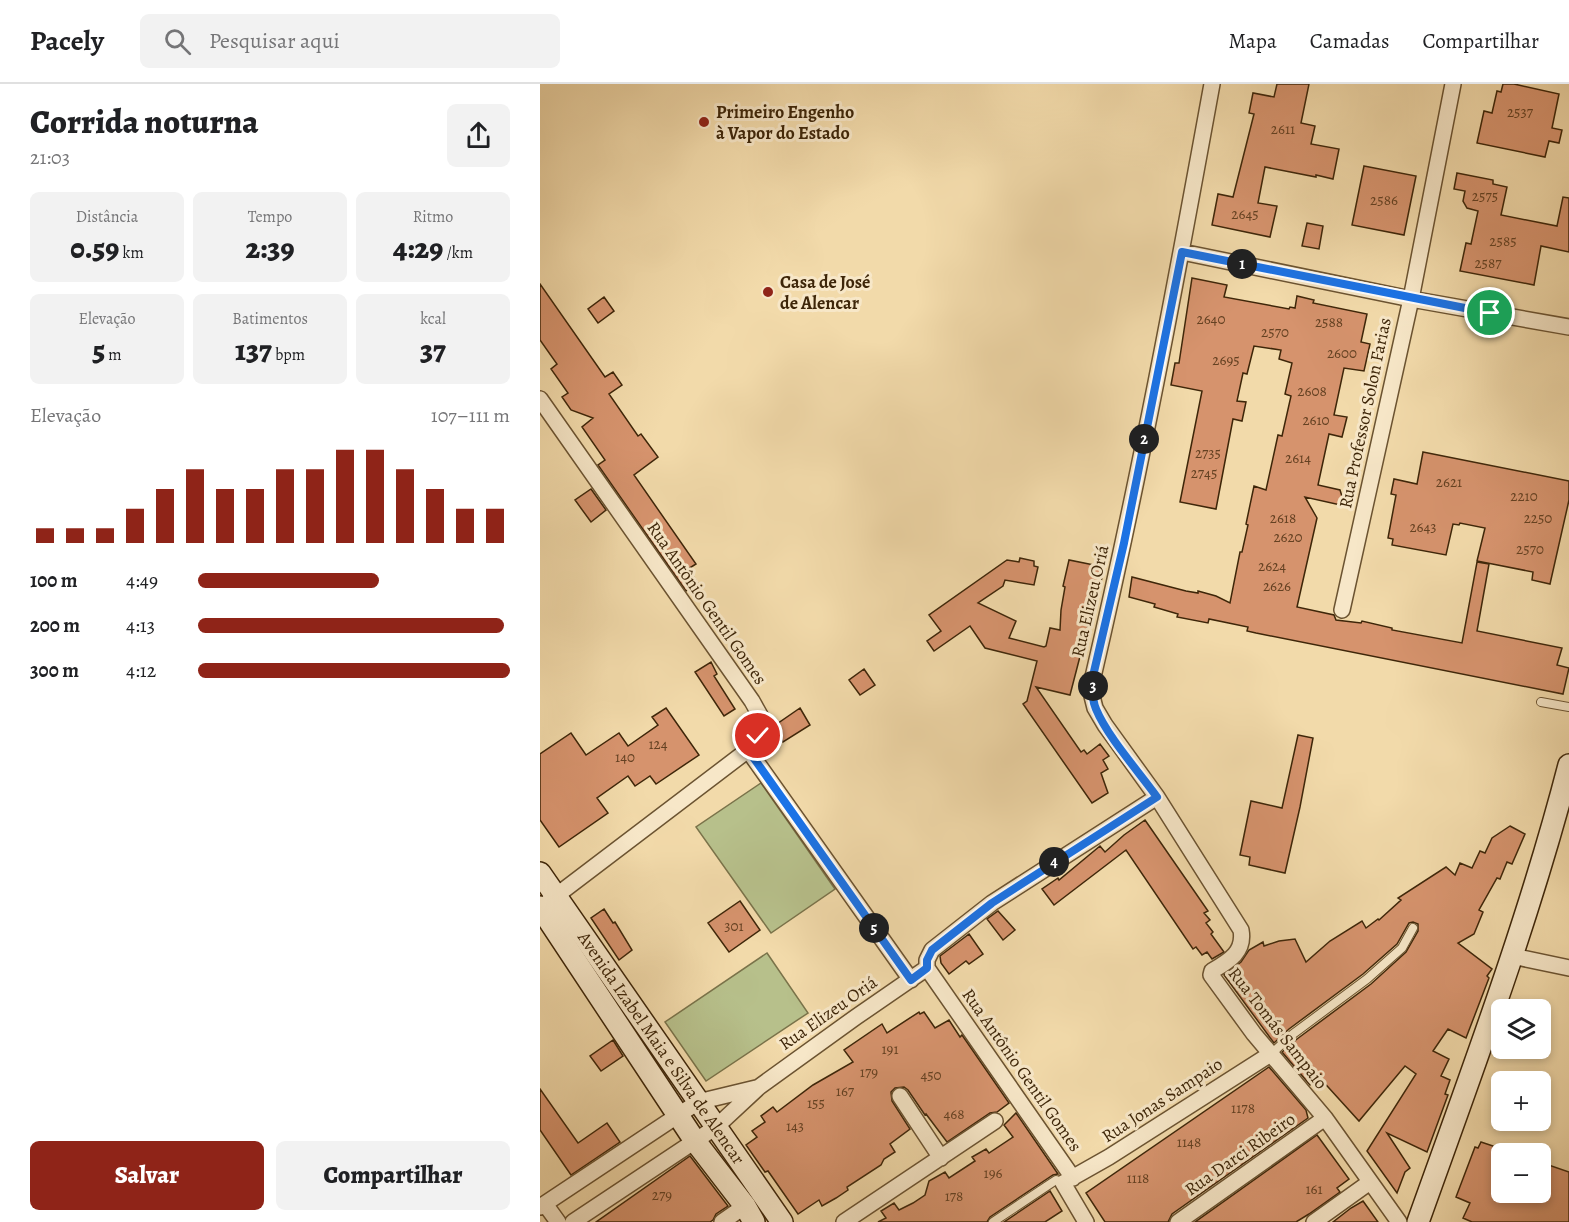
<!DOCTYPE html>
<html lang="pt">
<head>
<meta charset="utf-8">
<style>
	:root { --surface:#fff; --page:#f2f2f2; --text:#202124; --muted:#757577; --line:#e0e0e0; --accent:#8f2418 }
	body { margin:0; font-family:Alegreya,serif; background:var(--page); color:var(--text); height:100vh; display:flex; flex-direction:column; font-size:22px; white-space:nowrap }
	* { box-sizing:border-box; margin:0 }
	p { font-size:20px; color:var(--muted) }
	.icon { flex:none; width:33px; height:33px; fill:none; stroke:currentColor; stroke-width:2; stroke-linecap:round; stroke-linejoin:round }
	.map { position:relative; flex:1; overflow:hidden }
	.side { display:flex; flex-direction:column; background:var(--surface); width:540px }
	.side>* { flex:none }
	.tools { position:absolute; left:951px; top:915px; display:grid; gap:12px }
	.tools a { display:grid; place-items:center; width:60px; height:60px; border-radius:9px; background:var(--surface); box-shadow:0 3px 9px #0003; font-size:30px }
	.pin { position:absolute; display:grid; place-items:center; width:51px; height:51px; color:#fff; margin:-26px; border:3px solid #fff; border-radius:50%; box-shadow:0 2px 6px #0007 }
	.km { position:absolute; width:30px; height:30px; margin:-15px; border-radius:50%; background:#222; color:#fff; font-size:16px; line-height:30px; text-align:center }
	.round { display:grid; place-items:center; flex:none; width:63px; height:63px; border-radius:9px; background:var(--page) }
	.overview { display:flex; align-items:center; justify-content:space-between; height:102px; padding:0 30px }
	h1 { font-size:33px; font-weight:800; line-height:45px }
	.figures { display:grid; grid-template-columns:repeat(3,1fr); gap:9px; height:102px; padding:6px 30px }
	.figures div { display:grid; align-content:center; border-radius:9px; background:var(--page); text-align:center }
	.figures b { font-size:30px; font-weight:800 }
	.figures small { font-size:16px; font-weight:400 }
	.figures p { font-size:16px }
	.chart { height:168px; padding:12px 30px }
	.chart p { display:flex; justify-content:space-between }
	.chart svg { width:100%; height:108px; margin-top:6px; stroke:var(--accent); stroke-width:6 }
	.action { display:flex; gap:12px; margin-top:auto; padding:12px 30px }
	.action a { flex:1; height:69px; border-radius:9px; background:var(--accent); color:#fff; font-size:24px; font-weight:800; line-height:69px; text-align:center }
	.action a+a { background:var(--page); color:var(--text) }
	ul { padding:0 30px; list-style:none; font-size:20px }
	li { display:grid; grid-template-columns:96px 72px 1fr; align-items:center; height:45px }
	li i { height:15px; border-radius:8px; background:var(--accent) }
	header { display:flex; align-items:center; gap:36px; box-sizing:border-box; height:84px; padding:0 30px; background:var(--surface); border-bottom:2px solid var(--line) }
	header strong { font-size:28px }
	nav { display:flex; gap:33px; margin-inline-start:auto; font-size:21px }
	.search { width:420px; height:54px; background:var(--page); display:flex; align-items:center; gap:15px; box-sizing:border-box; padding:0 21px; border-radius:9px; color:var(--muted); font-size:22px }
	main { display:flex; flex:1; min-height:0 }
	.map>svg:first-child { display:block }
</style>
</head>
<body>
<header>
<strong>Pacely</strong>
<div class="search"><svg class="icon" aria-label="search" viewBox="0 0 24 24"><circle cx="10" cy="10" r="6"/><path d="M15 15l6 6"/></svg>Pesquisar aqui</div>
<nav><a>Mapa</a><a>Camadas</a><a>Compartilhar</a></nav>
</header>
<main>
<section class="side">
<div class="overview"><div><h1>Corrida noturna</h1><p>21:03</p></div><a class="round"><svg class="icon" aria-label="share" viewBox="0 0 24 24"><path d="M12 15V3M7 8l5-5 5 5M5 13v7h14v-7"/></svg></a></div>
<div class="figures">
<div><p>Distância</p><b>0.59<small> km</small></b></div>
<div><p>Tempo</p><b>2:39</b></div>
<div><p>Ritmo</p><b>4:29<small> /km</small></b></div>
</div>
<div class="figures">
<div><p>Elevação</p><b>5<small> m</small></b></div>
<div><p>Batimentos</p><b>137<small> bpm</small></b></div>
<div><p>kcal</p><b>37</b></div>
</div>
<div class="chart"><p><span>Elevação</span>107–111 m</p>
<svg viewBox="0 0 160 44" preserveAspectRatio="none"><path d="M5 44V38M15 44V38M25 44V38M35 44V30M45 44V22M55 44V14M65 44V22M75 44V22M85 44V14M95 44V14M105 44V6M115 44V6M125 44V14M135 44V22M145 44V30M155 44V30"/></svg>
</div>
<ul>
<li><b>100 m</b>4:49<i style="width:58%"></i></li>
<li><b>200 m</b>4:13<i style="width:98%"></i></li>
<li><b>300 m</b>4:12<i style="width:100%"></i></li>
</ul>
<div class="action"><a>Salvar</a><a>Compartilhar</a></div>
</section>
<div class="map">
<svg width="1029" height="1138" viewBox="0 0 1029 1138">
	<rect width="100%" height="100%" fill="#f2daaa"/>
	<filter id="stains"><feTurbulence type="fractalNoise" baseFrequency=".00333" numOctaves="4"/><feColorMatrix values="0 0 0 0 .2 0 0 0 0 .09 0 0 0 0 .02 0 0 0 .5 -.17"/></filter>
	<radialGradient id="worn" r=".72"><stop offset=".6" stop-color="#630" stop-opacity="0"/><stop offset="1" stop-color="#630" stop-opacity=".3"/></radialGradient>
	<path fill="#b7c08b" stroke="#7a734a" stroke-width="1.5" d="M221 699 295 805 231 849 156 743Z
		M227 869 268 929 166 997 125 938Z"/>
	<path fill="#d6936d" stroke="#3e2609" stroke-width="1.5" d="M737 0H769L761 39 775 42 771 60 799 65 793 95 776 91V93L725 83 718 119 737 122 730 153 672 141 678 110 693 113 714 30 709 29 713 9 734 13Z
		M963 0H974L1019 10 1012 44 1022 46 1019 59 1009 57 1005 73 937 59 944 27 952 29 957 7 961 8Z
		M824 82 876 92 864 151 812 141Z
		M917 89 953 96V100L967 103 961 131 1017 142 1023 113 1029 114V168L1001 162 994 201 920 187 926 159 931 160 938 127 927 124 923 117 925 107 914 105Z
		M767 139 783 142 779 165 762 162Z
		M652 194 687 201 684 213 749 225 750 223 755 224 757 212 774 216 773 219 827 230 821 258 830 260 824 287 804 284 794 331 807 333 802 353 789 350 778 401 800 406 805 422 765 413 777 434 757 523 794 531 796 536 821 539 822 537 852 544V546L922 559 937 478 949 480 937 547 1022 564 1017 581 1029 584 1023 610 716 549 707 547 708 543 669 535 668 539 637 533 638 530 614 523 615 520 589 513 592 493 646 507 658 509V507L676 512 690 519 700 468H702L708 441 706 440 714 402 726 406 738 351 742 352 751 312 745 310 752 279 739 275 741 266 714 262 707 290 703 289 697 317 706 318 702 337 693 335 676 425 640 418 662 307 631 301 635 279H639Z
		M0 200 65 293 73 288 82 301 69 310 98 352 101 350 118 373 94 391 156 480 148 485 158 499 146 507 58 381 65 376 42 343 53 334 31 326 22 313 28 309 11 285 17 280 0 256Z
		M64 213 74 227 58 239 48 225Z
		M883 368 1029 397V416L1010 500 992 496 993 488 937 477 945 444 920 439 919 441 913 440 906 471 852 461 853 455 848 454 856 411 851 410 854 395 877 400Z
		M51 405 66 426 51 438 35 416Z
		M480 474 494 477V482L498 483 494 501 465 496 463 502 438 519 476 537 469 554 504 563 506 562 510 544 520 546 521 526 525 503 523 502 529 476 564 483 560 503H558L530 611 496 603 541 668 544 666 547 670 560 660 569 672 563 676 568 685 561 689 568 709 552 719 483 620 487 617 497 577 445 564 430 542 394 567 387 557 401 547 389 531 467 476 479 478Z
		M171 578 177 590 174 592 195 625 184 632 155 588Z
		M324 585 335 601 320 611 309 596Z
		M126 624 159 671 116 700 110 692 95 702 88 692 57 714 68 729 19 763 0 736V670L31 649 46 671 79 649 88 662 118 641 112 633Z
		M260 624 270 641 243 658 234 642Z
		M758 651 773 654 760 723 745 789 709 781 710 773 700 771 711 717 742 724Z
		M605 736 668 827 664 829 670 836 666 839 673 848 671 850 684 868 672 875 667 868 662 871 656 863 653 865 586 766 514 821 502 805 518 794 519 796 560 762 565 768 584 751Z
		M970 742 985 750 972 780 967 778 960 795 957 794 939 826 943 828 934 850 918 859 952 885 947 892 949 894 926 954 908 945 893 967 909 975 901 992 910 996 905 1010 908 1011 887 1068 847 1049 870 1084 865 1088 857 1109 827 1067 876 990 865 982 819 1037 779 993 770 1001 742 968 757 955 831 900 866 868 878 847V840L873 838 869 839 857 860 823 890 749 945 734 959 684 891 701 878 709 866 723 858 724 862 739 857 755 855 766 878 790 857 822 837 826 844 838 835 839 836 861 816 858 814 906 783 915 791 920 779 932 784 940 767 945 769 952 754Z
		M200 817 220 846 189 868 168 839Z
		M64 825 73 839 75 838 92 866 79 876 51 834Z
		M458 827 475 846 463 856 447 835Z
		M429 850 443 870 429 880 426 877 409 890 401 879 400 872Z
		M379 928 380 930 384 928 395 944 409 936 420 953 422 951 469 1019 457 1028 450 1029 407 1058 386 1030 385 1031 368 1006 364 1003 355 1004 351 1008 352 1017 370 1045 350 1060 355 1068 344 1075 341 1081 307 1103 308 1106 296 1114 282 1122 279 1116 258 1130 228 1087 225 1088 206 1061 217 1053 212 1047 225 1038 221 1032 233 1023 237 1028 273 1001 313 978 304 966 342 940 347 949Z
		M73 956 83 972 61 987 50 972Z
		M729 983 766 1026 768 1034 632 1130 628 1138H565L546 1109Z
		M0 1005 38 1059 67 1039 80 1058 31 1091 0 1046Z
		M476 1029 518 1090 513 1091 450 1133 447 1138H338L346 1134 341 1127 354 1119 359 1126 373 1119 385 1111 389 1097 405 1088 409 1094 435 1077 432 1073 446 1065 449 1069 473 1053 464 1041Z
		M777 1051 809 1095 797 1104 800 1108 769 1130 756 1138H655Z
		M941 1058 962 1065V1108H1000V1078L1029 1088V1138H932L923 1134 930 1119 916 1113 935 1063 938 1064Z
		M150 1072 188 1122 176 1130 173 1136 170 1138H56Z
		M510 1107 522 1127 505 1138H464Z
		M823 1117 838 1138H793L811 1124Z"/>
	<g fill="none" stroke-linecap="round" stroke-linejoin="round">
		<defs>
			<path id="lane" d="M1001 618 1029 623
				M732 969 753 950 827 895 862 864 873 844
				M453 1138 516 1096 523 1099"/>
			<path id="street" d="M672 0C636 198 599 396 553 593L552 612 555 624 565 641 617 713 701 846C705 868 689 877 672 887L671 891 714 950 785 1034 859 1138
				M642 168 871 215 1029 243
				M0 315 212 617 222 635 218 652 208 666 8 818
				M802 526 871 215 913 0
				M208 666 371 896
				M972 872 1029 884
				M387 884V876L392 866 452 819 617 713
				M387 884 533 1094
				M360 1012 401 1074
				M5 1120 18 1138
				M0 1123 158 1018 216 1004
				M33 1138 176 1043 219 1003 316 933 387 884
				M182 1138 205 1122
				M304 1138 455 1037
				M546 1138 523 1099 569 1073 732 969
				M638 1138 785 1034
				M774 1138 830 1098"/>
			<g id="secondary">
				<path id="s1" d="M0 789 242 1138"/>
				<path d="M0 823 155 1057 205 1122 214 1138"/>
				<path d="M878 1138C932 987 989 836 1029 681"/>
			</g>
		</defs>
		<use href="#lane" stroke="#6b5331" stroke-width="10"/>
		<use href="#street" stroke="#6b5331" stroke-width="18"/>
		<use href="#secondary" stroke="#3e2609" stroke-width="24"/>
		<use href="#lane" stroke="#f7e7c8" stroke-width="8"/>
		<use href="#street" stroke="#f7e7c8" stroke-width="15"/>
		<use href="#secondary" stroke="#f7e7c8" stroke-width="21"/>
	</g>
	<g fill="none" stroke-linecap="round" stroke-linejoin="round">
		<defs>
			<path id="route" d="M218 652 208 666 371 896 387 884V876L392 866 452 819 617 713C599 688 567 652 556 625 551 614 553 603 553 592L584 459 642 168 950 229"/>
		</defs>
		<use href="#route" stroke="#fff" stroke-width="12"/>
		<use href="#route" stroke="#1a73e8" stroke-width="8"/>
	</g>
	<g fill="#8f2418" stroke="#f7e7c8" stroke-width="2">
		<circle cx="164" cy="38" r="6"/>
		<circle cx="228" cy="208" r="6"/>
	</g>
	<g text-anchor="middle" dominant-baseline="central" stroke-width="6" stroke-linejoin="round" paint-order="stroke">
		<g font-size="15" fill="#644122">
			<text x="980" y="28">2537</text>
			<text x="743" y="45">2611</text>
			<text x="945" y="112">2575</text>
			<text x="844" y="116">2586</text>
			<text x="705" y="130">2645</text>
			<text x="963" y="157">2585</text>
			<text x="948" y="179">2587</text>
			<text x="671" y="235">2640</text>
			<text x="789" y="238">2588</text>
			<text x="735" y="248">2570</text>
			<text x="802" y="269">2600</text>
			<text x="686" y="276">2695</text>
			<text x="772" y="307">2608</text>
			<text x="776" y="336">2610</text>
			<text x="668" y="369">2735</text>
			<text x="758" y="374">2614</text>
			<text x="664" y="389">2745</text>
			<text x="909" y="398">2621</text>
			<text x="984" y="412">2210</text>
			<text x="743" y="434">2618</text>
			<text x="998" y="434">2250</text>
			<text x="883" y="443">2643</text>
			<text x="748" y="453">2620</text>
			<text x="990" y="465">2570</text>
			<text x="732" y="482">2624</text>
			<text x="737" y="502">2626</text>
			<text x="118" y="660">124</text>
			<text x="85" y="673">140</text>
			<text x="194" y="842">301</text>
			<text x="350" y="965">191</text>
			<text x="329" y="988">179</text>
			<text x="391" y="991">450</text>
			<text x="305" y="1007">167</text>
			<text x="276" y="1019">155</text>
			<text x="703" y="1024">1178</text>
			<text x="414" y="1030">468</text>
			<text x="255" y="1042">143</text>
			<text x="649" y="1058">1148</text>
			<text x="453" y="1089">196</text>
			<text x="598" y="1094">1118</text>
			<text x="774" y="1105">161</text>
			<text x="122" y="1111">279</text>
			<text x="414" y="1112">178</text>
		</g>
		<g font-size="18" font-weight="bold" fill="#3e2609" stroke="#f7e7c8" text-anchor="start">
			<text x="176" y="28">Primeiro Engenho<tspan x="176" dy="21">à Vapor do Estado</tspan></text>
			<text x="240" y="198">Casa de José<tspan x="240" dy="21">de Alencar</tspan></text>
		</g>
		<g font-size="18" fill="#3e2609" stroke="#f7e7c8">
			<text transform="translate(825 329) rotate(-78)">Rua Professor Solon Farias</text>
			<text transform="translate(550 517) rotate(-77)">Rua Elizeu Oriá</text>
			<text transform="translate(167 519) rotate(55)">Rua Antônio Gentil Gomes</text>
			<text transform="translate(288 929) rotate(-35)">Rua Elizeu Oriá</text>
			<text transform="translate(738 944) rotate(52)">Rua Tomás Sampaio</text>
			<text stroke="none"><textPath href="#s1" startOffset="213">Avenida Izabel Maia e Silva de Alencar</textPath></text>
			<text transform="translate(482 986) rotate(55)">Rua Antônio Gentil Gomes</text>
			<text transform="translate(622 1016) rotate(-33)">Rua Jonas Sampaio</text>
			<text transform="translate(700 1070) rotate(-35)">Rua Darci Ribeiro</text>
		</g>
	</g>
	<rect width="100%" height="100%" filter="url(#stains)"/>
	<rect width="100%" height="100%" fill="url(#worn)"/>
</svg>
<div class="tools">
<a><svg class="icon" aria-label="layers" viewBox="0 0 24 24"><path d="M12 4l9 5-9 5-9-5zM3 14l9 5 9-5"/></svg></a>
<a>+</a>
<a>−</a>
</div>
<div class="pin" style="left:950px;top:229px;background:#1e9e55"><svg class="icon" aria-label="arrive" viewBox="0 0 24 24"><path d="M6 21V4h12l-3 4 3 4H6"/></svg></div>
<div class="pin" style="left:218px;top:652px;background:#d93025"><svg class="icon" aria-label="check" viewBox="0 0 24 24"><path d="M5 12l5 5 9-10"/></svg></div>
<b class="km" style="left:702px;top:180px">1</b>
<b class="km" style="left:604px;top:355px">2</b>
<b class="km" style="left:553px;top:602px">3</b>
<b class="km" style="left:514px;top:778px">4</b>
<b class="km" style="left:334px;top:844px">5</b>
</div>
</main>
</body>
</html>
